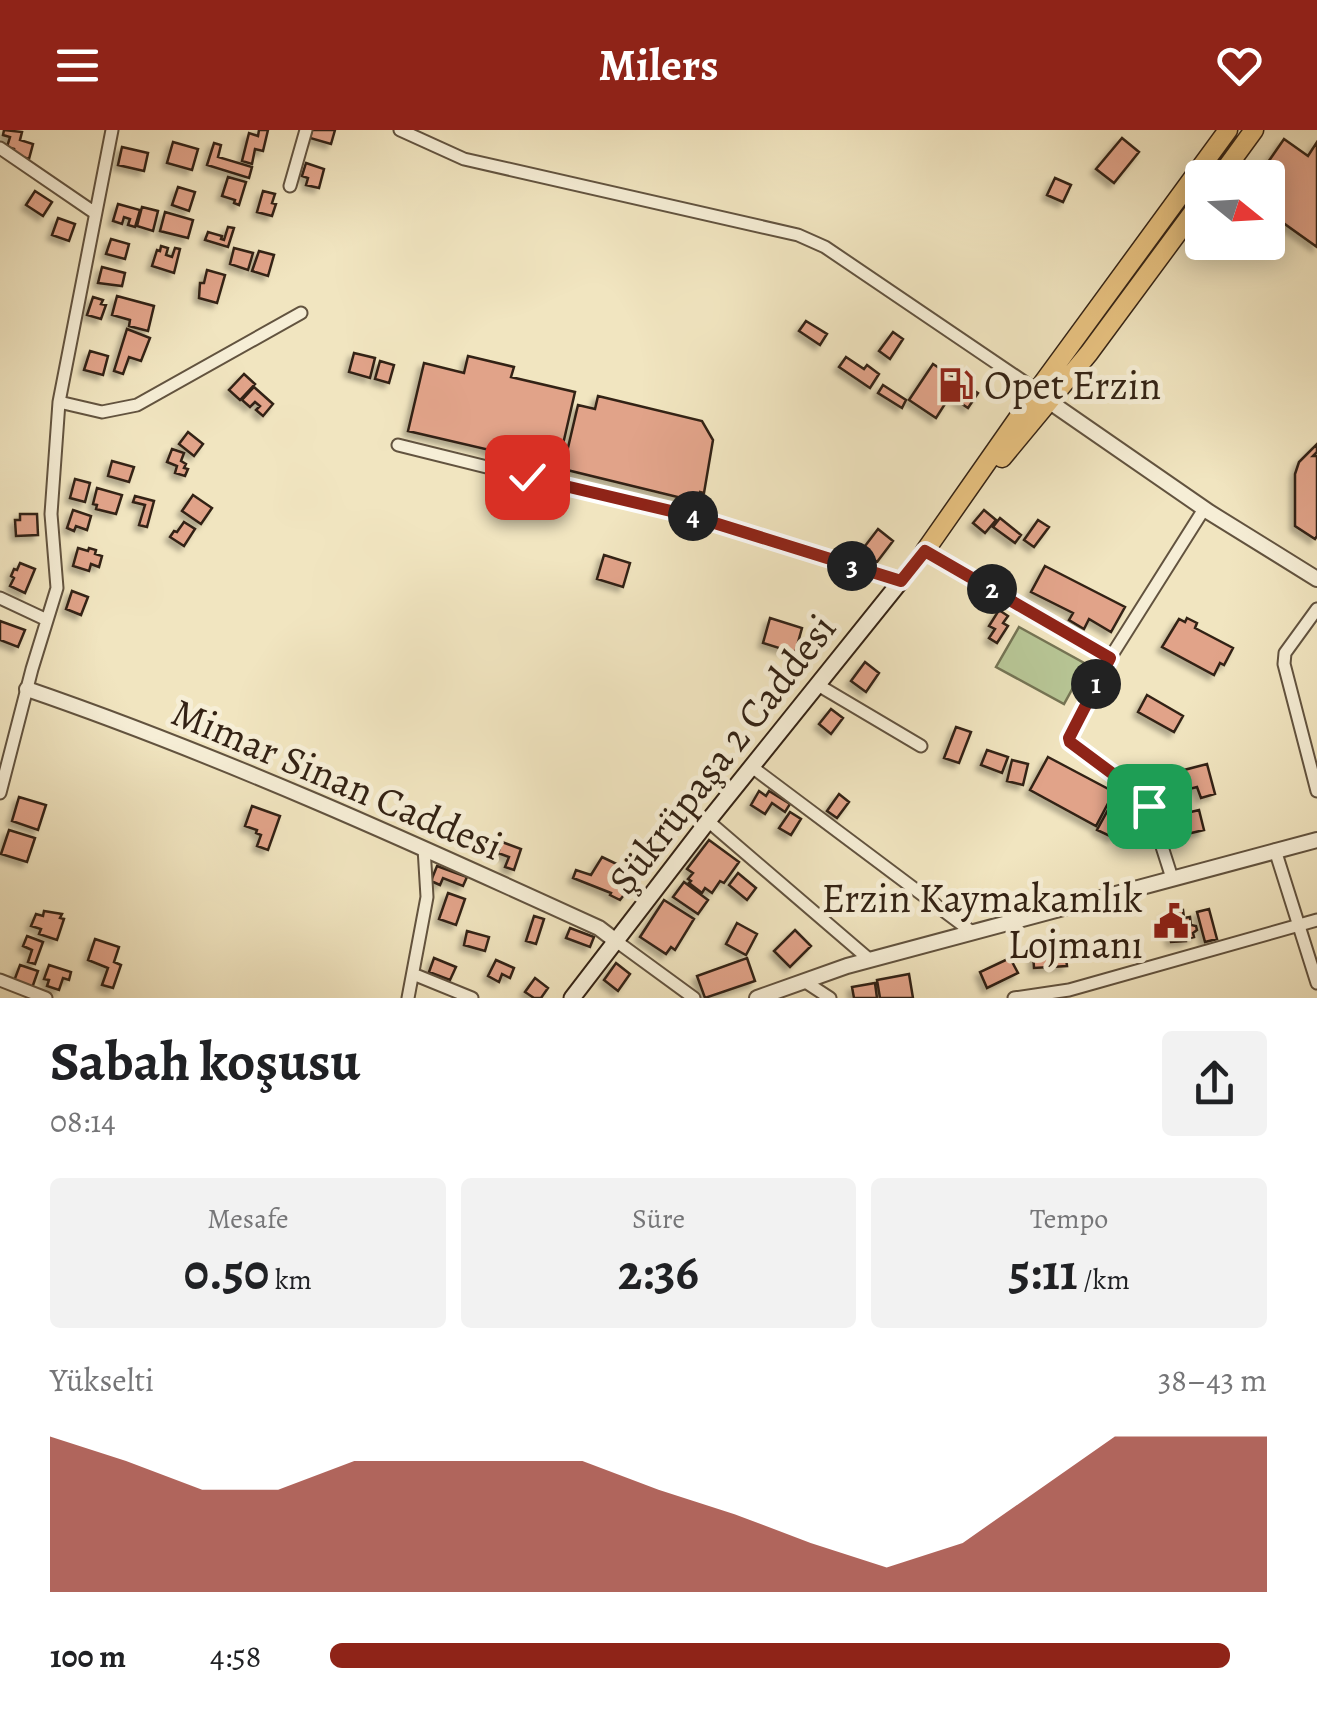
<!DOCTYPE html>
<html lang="tr">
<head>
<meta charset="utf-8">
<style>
	:root { --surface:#fff; --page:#f2f2f2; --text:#202124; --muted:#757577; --accent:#8f2418 }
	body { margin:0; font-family:Alegreya,serif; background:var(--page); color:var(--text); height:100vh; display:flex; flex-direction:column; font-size:38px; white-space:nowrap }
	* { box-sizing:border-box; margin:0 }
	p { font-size:32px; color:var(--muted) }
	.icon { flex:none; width:55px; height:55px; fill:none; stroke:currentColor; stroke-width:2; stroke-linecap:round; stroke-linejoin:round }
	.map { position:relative; height:868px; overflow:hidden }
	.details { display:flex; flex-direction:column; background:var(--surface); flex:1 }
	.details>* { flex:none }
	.needle { width:65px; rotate:108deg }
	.fabs { position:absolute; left:1185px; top:30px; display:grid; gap:20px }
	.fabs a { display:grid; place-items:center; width:100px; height:100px; border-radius:10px; background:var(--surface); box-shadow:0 5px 25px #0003; font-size:50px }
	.pin { position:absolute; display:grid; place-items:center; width:85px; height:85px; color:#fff; margin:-42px; border-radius:20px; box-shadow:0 5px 15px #0006 }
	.km { position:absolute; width:50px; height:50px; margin:-25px; border-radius:50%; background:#222; color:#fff; font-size:28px; line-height:50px; text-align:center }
	.round { display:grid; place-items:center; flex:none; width:105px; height:105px; border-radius:10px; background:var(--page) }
	.head { display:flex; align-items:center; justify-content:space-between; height:170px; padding:0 50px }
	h1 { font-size:55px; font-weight:700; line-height:75px }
	.metrics { display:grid; grid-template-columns:repeat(3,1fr); gap:15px; height:170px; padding:10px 50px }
	.metrics div { display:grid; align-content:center; border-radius:10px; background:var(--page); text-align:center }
	.metrics b { font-size:50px; font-weight:700 }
	.metrics small { font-size:28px; font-weight:400 }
	.metrics p { font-size:28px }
	.chart { height:280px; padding:20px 50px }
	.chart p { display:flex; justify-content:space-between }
	.chart svg { width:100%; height:180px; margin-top:10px; fill:var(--accent); opacity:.7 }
	ul { padding:0 50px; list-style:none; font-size:32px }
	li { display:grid; grid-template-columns:160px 120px 1fr; align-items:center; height:75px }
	li i { height:25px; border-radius:12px; background:var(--accent) }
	header { display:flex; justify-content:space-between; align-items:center; height:130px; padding:0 50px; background:var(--accent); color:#fff; font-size:45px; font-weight:700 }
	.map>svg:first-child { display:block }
</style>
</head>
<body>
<header><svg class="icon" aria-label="menu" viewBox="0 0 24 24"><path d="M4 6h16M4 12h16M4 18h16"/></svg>Milers<svg class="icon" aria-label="heart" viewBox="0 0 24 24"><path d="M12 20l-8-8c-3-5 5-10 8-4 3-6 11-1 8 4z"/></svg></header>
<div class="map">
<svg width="1317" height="868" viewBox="0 0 1317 868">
	<defs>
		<filter id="shadow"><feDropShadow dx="-4.5" dy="4.5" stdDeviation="2.5" flood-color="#0004"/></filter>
	</defs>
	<rect width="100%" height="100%" fill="#f1e5c0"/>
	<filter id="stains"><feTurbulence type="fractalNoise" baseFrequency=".002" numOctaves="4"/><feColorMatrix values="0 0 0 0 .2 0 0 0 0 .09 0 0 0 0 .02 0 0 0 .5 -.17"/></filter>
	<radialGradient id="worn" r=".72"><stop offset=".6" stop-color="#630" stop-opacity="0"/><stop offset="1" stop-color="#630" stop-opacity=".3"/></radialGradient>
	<path fill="#b7c595" stroke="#757454" stroke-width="2.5" d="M1019 497 1086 534 1064 574 996 537Z"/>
	<path fill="#e1a389" stroke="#332214" stroke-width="2.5" filter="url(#shadow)" d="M4 0 22 2 20 10 33 14 29 29 13 24 14 19 7 17 10 7 3 5Z
		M259 0H268L263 21 255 19 252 34 242 31 249 3 258 6Z
		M312 0H335L331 14 310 8Z
		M1122 8 1139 22 1114 53 1096 39Z
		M1284 9 1308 26 1317 12V117L1268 82V48H1257Z
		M173 12 198 19 192 40 167 33Z
		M214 13 221 15 218 27 252 37 249 48 207 35Z
		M122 17 148 23 144 41 118 35Z
		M306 33 324 39 319 58 306 55 308 48 302 46Z
		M228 47 246 52 239 75 234 73 235 70 222 66Z
		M1055 48 1071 55 1063 72 1047 65Z
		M178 57 195 62 189 81 172 75Z
		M35 61 52 72 43 86 26 75Z
		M263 61 275 64 272 73 276 74 272 86 257 82Z
		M118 74 140 80 135 97 128 95 130 89 124 87 122 94 113 91Z
		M142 77 158 81 153 101 137 96Z
		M165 82 193 90 188 108 160 101Z
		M58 88 75 94 69 111 52 105Z
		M228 97 234 98 228 117 205 110 208 102 222 106 221 109 224 110Z
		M111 109 129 114 125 129 106 124Z
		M161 116 168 118 166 125 172 127 175 118 180 119 174 143 152 136 157 120 160 121Z
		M234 118 253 123 248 140 230 134Z
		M259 121 274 125 268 146 252 141Z
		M102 137 125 143 122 156 98 153Z
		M207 140 225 145 217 173 199 168 200 153H204Z
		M117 166 154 176 148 201 129 196 130 190 112 185Z
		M93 167 103 170 101 174 106 175 101 189 87 185Z
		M806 191 827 204 820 215 799 201Z
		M127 199 150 208 141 231 129 227 123 244 114 241Z
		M893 202 903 209 890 229 879 221Z
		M90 221 108 226 103 245 84 240Z
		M354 223 375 228 370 248 349 242Z
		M468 226 514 237 511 247 575 262 558 336 408 301 424 233 464 243Z
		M846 227 864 239 867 235 879 244 870 258 839 237Z
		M380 231 394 235 389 253 375 249Z
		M933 234 978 263 968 278 950 266 936 288 909 270Z
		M244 244 255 254 240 270 229 260Z
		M883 255 906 270 902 278 878 263Z
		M254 257 273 274 263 286 256 280 260 276 255 272 250 277 242 270Z
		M598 266 702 291 713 310 704 363 700 362 698 372 563 339 578 275 595 279Z
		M188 302 203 314 194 326 179 314Z
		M1317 314V322L1313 326H1317V406L1315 409 1295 396V344L1299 332Z
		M172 319 184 323 181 331 186 334 184 338 188 339 185 346 175 343 177 336 167 332Z
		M112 331 134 337 129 352 108 346Z
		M75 349 90 353 85 372 70 368Z
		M97 358 122 365 116 384 96 379 97 375 93 374Z
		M193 365 212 378 201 394 182 381Z
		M135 366 154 371 147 397 139 395 145 375 133 372Z
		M73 380 91 386 87 400 76 396 74 401 67 398Z
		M984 380 996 390 985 403 973 393Z
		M20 384H37L38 405 16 406 15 390H20Z
		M1000 388 1021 405 1015 413 993 397Z
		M1038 390 1049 397 1034 417 1024 410Z
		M184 392 195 399 184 416 170 407 174 401 177 402Z
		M878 399 893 411 877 432 862 420Z
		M78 418 88 421 89 418 96 420 95 424 102 426 99 437 91 434 89 441 73 436Z
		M604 425 630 433 623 457 597 449Z
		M20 433 35 439 25 463 10 456 14 448 11 446 14 439 17 440Z
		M1045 436 1125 477 1111 502 1089 489 1084 499 1069 490 1073 483 1031 462Z
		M72 461 88 467 81 485 66 479Z
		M999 480 1008 486 1003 493 1008 496 997 513 989 508 995 499 989 496Z
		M770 488 802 498 795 523 763 513Z
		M1187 488 1197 493 1195 498 1233 518 1224 535 1220 533 1214 545 1162 517 1179 489 1185 492Z
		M0 491 25 500 18 517 0 510Z
		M865 532 879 543 866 562 851 551Z
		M1147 565 1183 586 1174 602 1138 582Z
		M831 579 843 588 831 604 819 594Z
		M956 597 971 602 959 633 944 628Z
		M987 620 1008 627 1002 643 981 635Z
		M1048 627 1114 662 1096 696 1030 660Z
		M1012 630 1028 634 1023 655 1007 651Z
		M1207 634 1215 664 1201 668 1197 657 1189 659 1184 640Z
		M759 661 766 666 769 661 790 674 785 682 772 673 765 684 751 675Z
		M839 664 849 672 837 688 827 681Z
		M19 667 46 675 38 700 12 691Z
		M1115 667 1138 683 1112 707 1097 700Z
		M252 676 280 686 268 720 257 716 261 705 256 703 257 700 245 696Z
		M1199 680 1204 700 1174 707 1170 687Z
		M790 682 801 689 791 705 779 698Z
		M9 700 35 708 27 732 1 724Z
		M709 710 739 732 724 753 720 751 712 763 705 758 702 763 689 753 691 751 688 749 693 743 687 739Z
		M502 712 521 719 514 740 505 737 509 727 498 723Z
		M602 727 629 740 631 738 640 744 620 770 610 765 611 763 573 748 576 740 591 745Z
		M437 736 467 747 463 756 443 748 440 755 431 751Z
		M738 743 756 758 747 770 729 755Z
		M684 752 708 770 698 784 673 767Z
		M448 763 465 769 456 795 439 789Z
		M664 770 694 789 675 820 671 817 666 824 640 807Z
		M1209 779 1217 809 1205 812 1197 782Z
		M1183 780 1184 788 1190 787 1191 795 1196 796 1197 800 1193 803 1194 807 1186 809V811L1171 812 1165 784Z
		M44 781 62 784 60 788 64 789 57 810 39 804 41 799 31 796 36 784 43 786Z
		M534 786 544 789 536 814 526 811Z
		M737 793 757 804 746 825 726 814Z
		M570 798 594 807 590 817 566 808Z
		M795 800 811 816 790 837 774 821Z
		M467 801 489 807 485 821 464 815Z
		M27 806 43 812 35 834 28 832 32 820 23 816Z
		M95 809 119 817 114 832 121 835 113 858 102 855 108 838 88 830Z
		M1065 820 1067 836 1034 838 1033 823Z
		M434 828 456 837 450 850 429 842Z
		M747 828 755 851 705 868 697 846Z
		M1010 828 1018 843 987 858 980 842Z
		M496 830 514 838 510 848 502 844 499 852 488 846Z
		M616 833 630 844 618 861 604 850Z
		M20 835 38 841 32 858 14 851Z
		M49 835 71 842 69 850 63 848 59 860 47 856 49 850 44 849Z
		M909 844 913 868H880L877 850Z
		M535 848 548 858 541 868H534L525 862Z
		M875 853 877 868H854L852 857Z"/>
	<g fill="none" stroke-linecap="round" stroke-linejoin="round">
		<defs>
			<path id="minor" d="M400 0 464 29 798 105 825 117 1039 262
				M0 18 95 83
				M290 56 306 0
				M59 272 102 282 137 275 301 183
				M398 315 656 379 693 386 901 451
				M925 421 1110 528
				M0 468 47 490
				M1317 479 1285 523 1284 534 1317 661
				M818 555 921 616
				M752 637 972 802
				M0 663 32 539 57 458 51 384 59 272 112 0
				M708 691 870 830
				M1275 720 1317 853
				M1172 748 1149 676 1121 650 1070 612 1069 607 1110 528 1204 379
				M616 811 694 868
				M413 844 472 868
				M0 850 46 868
				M804 851 830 868
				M408 868 427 767 424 718
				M1014 868 1069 860 1317 790"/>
			<path id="tertiary" d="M1050 272 1209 382 1317 449
				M27 559C222 626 411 712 599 798L616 811
				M757 868 847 836 1317 710"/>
			<path id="secondary" d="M572 868 708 691 925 421"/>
			<path id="primary" d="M1219 48 1254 0
				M1002 328 1089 223 1202 70
				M925 421 1037 261 1228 0"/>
		</defs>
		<use href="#minor" stroke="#62533f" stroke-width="15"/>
		<use href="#tertiary" stroke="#62533f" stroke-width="18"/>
		<use href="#secondary" stroke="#332214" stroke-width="19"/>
		<use href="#primary" stroke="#332214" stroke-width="21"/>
		<use href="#minor" stroke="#f6eed6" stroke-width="11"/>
		<use href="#tertiary" stroke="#f6eed6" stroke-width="14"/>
		<use href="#secondary" stroke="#f6eed6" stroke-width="15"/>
		<use href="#primary" stroke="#e8c280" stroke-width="18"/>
	</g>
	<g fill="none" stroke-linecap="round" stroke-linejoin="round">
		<defs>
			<path id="route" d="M527 347 692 386 901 451 925 421 1110 528 1069 608 1070 612 1121 650 1149 676"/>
		</defs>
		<use href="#route" stroke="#fff" stroke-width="20"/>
		<use href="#route" stroke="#8f2418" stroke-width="12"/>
	</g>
	<defs>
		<symbol id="fuel-bare" viewBox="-9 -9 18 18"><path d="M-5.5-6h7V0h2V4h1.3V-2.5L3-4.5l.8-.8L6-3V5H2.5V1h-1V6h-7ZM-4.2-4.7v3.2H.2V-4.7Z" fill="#8f2418" stroke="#f6eed6" stroke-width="2.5" paint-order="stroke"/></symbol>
		<symbol id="civic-bare" viewBox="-9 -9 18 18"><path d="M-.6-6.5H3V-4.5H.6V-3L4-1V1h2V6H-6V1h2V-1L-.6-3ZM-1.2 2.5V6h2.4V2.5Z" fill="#8f2418" stroke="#f6eed6" stroke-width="2.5" paint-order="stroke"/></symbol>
	</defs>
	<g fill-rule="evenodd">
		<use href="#fuel-bare" x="931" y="230" width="50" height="50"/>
		<use href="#civic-bare" x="1146" y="766" width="50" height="50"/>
	</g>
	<g text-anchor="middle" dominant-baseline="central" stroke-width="10" stroke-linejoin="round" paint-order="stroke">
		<g font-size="40" fill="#332214" stroke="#f6eed6" text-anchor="start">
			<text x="984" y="255">Opet Erzin</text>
			<text x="1143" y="768" text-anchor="end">Erzin Kaymakamlık<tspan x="1143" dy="46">Lojmanı</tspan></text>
		</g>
		<g font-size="40" fill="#332214" stroke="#f6eed6">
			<text transform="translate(722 624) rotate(-52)">Şükrüpaşa 2 Caddesi</text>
			<text transform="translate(337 649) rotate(23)">Mimar Sinan Caddesi</text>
		</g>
	</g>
	<rect width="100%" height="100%" filter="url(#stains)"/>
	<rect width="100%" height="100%" fill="url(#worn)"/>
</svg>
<div class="fabs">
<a><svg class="needle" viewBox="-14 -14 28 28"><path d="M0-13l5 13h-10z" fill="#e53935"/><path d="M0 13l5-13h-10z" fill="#757577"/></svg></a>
</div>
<div class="pin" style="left:1149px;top:676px;background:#1e9e55"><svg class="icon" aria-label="arrive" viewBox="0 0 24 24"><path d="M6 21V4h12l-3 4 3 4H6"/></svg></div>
<div class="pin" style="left:527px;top:347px;background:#d93025"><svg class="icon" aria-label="check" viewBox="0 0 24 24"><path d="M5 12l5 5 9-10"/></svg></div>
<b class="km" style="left:1096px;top:554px">1</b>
<b class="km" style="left:992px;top:459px">2</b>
<b class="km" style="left:852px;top:436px">3</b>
<b class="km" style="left:693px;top:386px">4</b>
</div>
<section class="details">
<div class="head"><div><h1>Sabah koşusu</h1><p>08:14</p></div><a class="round"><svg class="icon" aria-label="share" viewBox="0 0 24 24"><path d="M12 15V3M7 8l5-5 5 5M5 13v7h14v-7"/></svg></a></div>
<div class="metrics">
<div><p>Mesafe</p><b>0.50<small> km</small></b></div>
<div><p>Süre</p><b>2:36</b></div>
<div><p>Tempo</p><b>5:11<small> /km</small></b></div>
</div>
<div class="chart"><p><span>Yükselti</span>38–43 m</p>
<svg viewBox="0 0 160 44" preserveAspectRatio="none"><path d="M0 44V6L10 12L20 19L30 19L40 12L50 12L60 12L70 12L80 19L90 25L100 32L110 38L120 32L130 19L140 6L150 6L160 6V44z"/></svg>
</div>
<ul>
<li><b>100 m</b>4:58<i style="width:96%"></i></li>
</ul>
</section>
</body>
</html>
